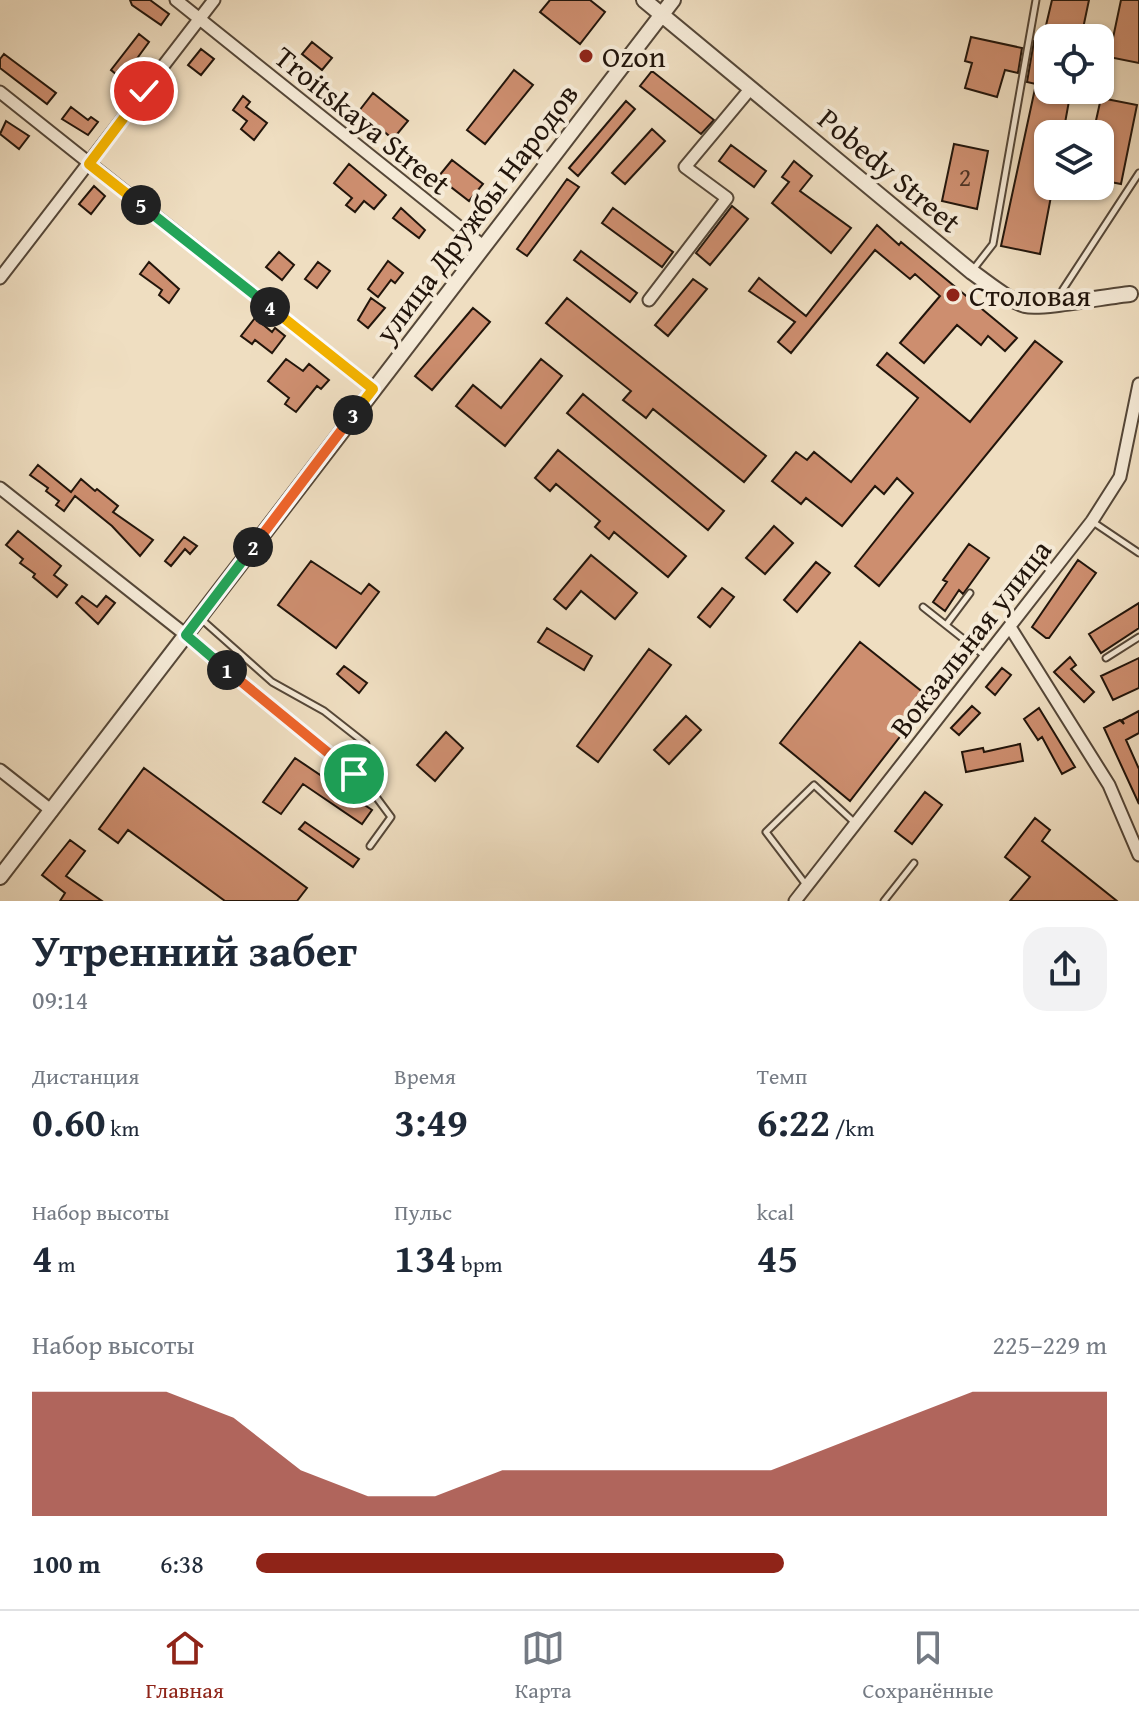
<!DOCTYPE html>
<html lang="ru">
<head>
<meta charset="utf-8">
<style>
	:root { --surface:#fff; --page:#f2f2f3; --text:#1f2937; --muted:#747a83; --line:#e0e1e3; --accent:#8f2418 }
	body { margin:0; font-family:"Gentium Book Plus",serif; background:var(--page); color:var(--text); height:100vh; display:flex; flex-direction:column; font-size:30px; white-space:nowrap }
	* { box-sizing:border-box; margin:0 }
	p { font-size:26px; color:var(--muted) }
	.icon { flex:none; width:44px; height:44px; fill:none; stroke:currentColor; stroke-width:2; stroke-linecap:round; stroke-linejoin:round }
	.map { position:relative; height:901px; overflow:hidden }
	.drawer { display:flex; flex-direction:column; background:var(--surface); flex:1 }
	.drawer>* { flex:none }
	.fabs { position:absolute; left:1034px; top:24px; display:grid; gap:16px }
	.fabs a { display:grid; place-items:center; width:80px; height:80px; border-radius:16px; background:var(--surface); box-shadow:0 2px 6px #0004; font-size:40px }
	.pin { position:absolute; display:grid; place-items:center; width:68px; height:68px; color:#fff; margin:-34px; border:4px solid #fff; border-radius:50%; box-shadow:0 2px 8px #0007 }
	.km { position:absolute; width:40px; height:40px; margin:-20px; border-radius:50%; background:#222; color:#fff; font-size:22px; line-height:40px; text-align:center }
	.round { display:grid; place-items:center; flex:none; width:84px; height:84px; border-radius:24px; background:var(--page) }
	.summary { display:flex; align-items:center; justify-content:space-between; height:136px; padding:0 32px }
	h1 { font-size:44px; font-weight:700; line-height:60px }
	.stats { display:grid; grid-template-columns:repeat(3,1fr); gap:12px; height:136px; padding:8px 32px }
	.stats div { display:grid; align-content:center }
	.stats b { font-size:40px; font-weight:700 }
	.stats small { font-size:22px; font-weight:400 }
	.stats p { font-size:22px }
	.chart { height:224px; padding:16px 32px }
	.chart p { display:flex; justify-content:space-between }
	.chart svg { width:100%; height:144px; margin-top:8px; fill:var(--accent); opacity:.7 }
	ul { padding:0 32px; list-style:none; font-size:26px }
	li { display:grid; grid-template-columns:128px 96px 1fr; align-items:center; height:60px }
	li i { height:20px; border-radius:10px; background:var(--accent) }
	.tabs { display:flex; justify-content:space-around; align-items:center; height:112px; border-top:2px solid var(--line); background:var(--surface); font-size:22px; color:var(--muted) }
	.tabs a { display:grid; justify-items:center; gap:4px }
	.tabs .current { color:var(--accent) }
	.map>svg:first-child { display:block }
</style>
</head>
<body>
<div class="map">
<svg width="1139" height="901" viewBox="0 0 1139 901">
	<rect width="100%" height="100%" fill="#efdec1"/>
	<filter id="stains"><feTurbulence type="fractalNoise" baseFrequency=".0025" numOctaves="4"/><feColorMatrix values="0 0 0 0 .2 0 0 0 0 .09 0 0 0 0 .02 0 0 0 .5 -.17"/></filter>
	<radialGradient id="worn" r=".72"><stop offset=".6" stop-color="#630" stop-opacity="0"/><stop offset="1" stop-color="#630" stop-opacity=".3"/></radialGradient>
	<path fill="#cd8e6f" stroke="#22150b" stroke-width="2" d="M130 0H150L169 14 161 25 132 5Z
		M550 0H590L605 12 580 44 540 12Z
		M1052 0H1089L1081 38H1043Z
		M1121 0H1139V63L1109 57Z
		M139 34 149 42 122 79 111 70Z
		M971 37 1022 48 1018 73 1005 70 997 97 965 88 972 63 965 61Z
		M1034 41 1048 44V90H1071L1063 134H1048V186H1053L1040 254 1001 246 1036 84 1027 82Z
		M312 42 332 58 322 70 302 54Z
		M201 49 214 59 201 75 188 65Z
		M4 54 56 93 47 104 0 68V59Z
		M514 70 533 85 485 144 467 130Z
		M652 71 714 120 701 134 640 86Z
		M373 93 408 121 393 139 359 111Z
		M243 96 250 102 246 107 267 123 254 140 241 129 247 121 233 110Z
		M1101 98 1137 105 1121 184 1100 180V134H1093Z
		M626 101 635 109 578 176 569 168Z
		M71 107 88 120 91 117 98 122 88 135 62 119Z
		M6 121 29 136 19 149 0 134Z
		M652 129 665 141 625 184 612 173Z
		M954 144 988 151 977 209 942 201Z
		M731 145 766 171 754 187 719 161Z
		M452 160 483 184 469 201 438 177Z
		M794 161 812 176 800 191 851 228 831 253 772 203 789 182 782 177Z
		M349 164 386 195 374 209 364 201 355 212 346 205 352 198 334 183Z
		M567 179 579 187 527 256 517 249Z
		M94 186 105 196 91 214 79 204Z
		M732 206 748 219 710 265 696 253Z
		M401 208 425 230 419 238 393 218Z
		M613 208 673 252 662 267 602 223Z
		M877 225 899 245 901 242 1017 338 1005 351 988 336 981 345 957 325 924 363 900 343 940 296 915 274 910 279 875 250 791 353 778 342 795 322 749 291 759 278 806 316Z
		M581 251 637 293 630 302 574 260Z
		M279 252 294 265 282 280 266 267Z
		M388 261 403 273 395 283 391 280 378 297 368 289Z
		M149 262 179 289 169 303 159 295 162 290 140 274Z
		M318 262 330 271 317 288 305 279Z
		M693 279 707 289 668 336 655 325Z
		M371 298 385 308 368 328 358 320Z
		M567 298 766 456 744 482 653 409 646 418 623 400 631 391 546 323Z
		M473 308 490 322 432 390 415 376Z
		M255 318 272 332 275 328 285 336 272 353 255 340 252 344 241 336Z
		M1035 341 1062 362 879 586 855 566 913 493 897 478 884 494 875 486 842 526 806 498 801 504 772 481 796 452 807 460 814 452 851 482 918 398 877 365 887 353 970 422Z
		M286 359 303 371 309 364 329 380 321 389 317 386 296 412 285 404 289 398 268 381Z
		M541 359 562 376 505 446 456 406 473 385 501 408Z
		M583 394 724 511 708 530 567 413Z
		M558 450 686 556 668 577 614 532 609 539 595 527 600 521 556 484 550 491 535 478Z
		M38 465 71 492 81 479 95 491 97 489 118 506 113 512 153 540 140 556 112 526 75 496 64 511 56 505 59 501 46 491 48 488 30 475Z
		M774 526 793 543 765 574 746 558Z
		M18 531 61 566 54 575 67 585 57 597 33 577 35 574 20 563 23 559 6 545Z
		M184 537 197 546 190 554 185 549 171 566 165 561Z
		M969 544 989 558 963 594 959 590 945 611 933 602 947 582 943 580Z
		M591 555 637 593 615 619 581 591 566 609 554 599Z
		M1078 560 1096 573 1049 638H1046L1032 627Z
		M311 561 361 594 369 584 379 592 336 648 278 605Z
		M816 562 830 573 797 612 784 600Z
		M722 588 734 597 710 627 698 617Z
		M82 596 97 607 106 596 115 603 98 624 76 603Z
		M1139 603V628L1101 653 1089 634Z
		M547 628 592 656 584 670 538 642Z
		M860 642 930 698 850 801 780 743Z
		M649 649 671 665 598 762 577 746Z
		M1070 657 1076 665 1071 669 1094 692 1084 702 1054 672Z
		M1139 658V688L1113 700 1101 676Z
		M344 666 367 683 359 693 337 674Z
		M1002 668 1011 675 995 695 986 687Z
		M972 706 980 713 959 735 951 728Z
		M1039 708 1075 767 1062 774 1042 737 1038 740 1024 719Z
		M1139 711V733L1126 740 1139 769V804L1104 728 1120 720 1124 724 1122 720Z
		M686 716 701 730 669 764 654 750Z
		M446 732 463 748 435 781 417 765Z
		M1020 744 1023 761 966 772 962 752 983 748 984 752Z
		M295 758 372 810 362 824 303 784 281 814 263 802Z
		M144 768 307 888 297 901H225L128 830 118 843 99 829Z
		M925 792 942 805 912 844 895 831Z
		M1035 818 1050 830 1042 841 1117 901H1010L1030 877 1005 857Z
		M305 822 359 859 353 867 299 829Z
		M70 840 85 851 66 876 102 901H60L65 893 42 875Z"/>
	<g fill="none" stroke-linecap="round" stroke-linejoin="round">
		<defs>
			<path id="service" d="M972 271 993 244 1036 0
				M1056 300 1139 173
				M1093 522 1139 553
				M923 607 985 656
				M200 618 272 682 324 711 366 744
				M946 625 970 593
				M186 636 371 790 391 817 370 846
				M1106 658 1139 637
				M807 886 766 832 814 785 855 823
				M884 901 914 863"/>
			<path id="minor" d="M176 0 483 246
				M0 92 373 389
				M0 278 214 0
				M649 300 727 198 685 167 751 88
				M0 488 186 635
				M1010 627 1109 785 1139 855
				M0 770 52 811
				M795 901 1092 521 1120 477 1139 384"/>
			<path id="tertiary" d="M644 0 972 272C988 283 1006 299 1025 305 1042 309 1108 296 1130 294
				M0 877 673 0"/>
		</defs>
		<use href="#service" stroke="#554738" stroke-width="9"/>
		<use href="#minor" stroke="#554738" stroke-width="15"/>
		<use href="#tertiary" stroke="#554738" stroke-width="18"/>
		<use href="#service" stroke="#f5ead7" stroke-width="5"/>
		<use href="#minor" stroke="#f5ead7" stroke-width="11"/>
		<use href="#tertiary" stroke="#f5ead7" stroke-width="14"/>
	</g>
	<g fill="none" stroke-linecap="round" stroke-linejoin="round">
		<defs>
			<path id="split-1" d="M227 670 354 774"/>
			<path id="split-2" d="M227 670 186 635 253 547"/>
			<path id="split-3" d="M253 547 353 415"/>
			<path id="split-4" d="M270 307 373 389 353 415"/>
			<path id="split-5" d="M141 205 270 307"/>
			<path id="split-6" d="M141 205 89 164 144 91"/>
		</defs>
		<use href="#split-1" stroke="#fff" stroke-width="16"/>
		<use href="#split-2" stroke="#fff" stroke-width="16"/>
		<use href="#split-3" stroke="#fff" stroke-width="16"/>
		<use href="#split-4" stroke="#fff" stroke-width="16"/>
		<use href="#split-5" stroke="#fff" stroke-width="16"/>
		<use href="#split-6" stroke="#fff" stroke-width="16"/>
		<use href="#split-1" stroke="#f0652b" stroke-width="10"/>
		<use href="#split-2" stroke="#22a559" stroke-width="10"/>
		<use href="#split-3" stroke="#f0652b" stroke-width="10"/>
		<use href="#split-4" stroke="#f5b400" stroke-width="10"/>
		<use href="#split-5" stroke="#22a559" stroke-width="10"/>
		<use href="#split-6" stroke="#f5b400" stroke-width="10"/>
	</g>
	<g fill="#8f2418" stroke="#f5ead7" stroke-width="3">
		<circle cx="586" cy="56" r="8"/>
		<circle cx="953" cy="295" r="8"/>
	</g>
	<g text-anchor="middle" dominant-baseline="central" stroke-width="8" stroke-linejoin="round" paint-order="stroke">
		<g font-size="26" fill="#4d3324">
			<text x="965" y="176">2</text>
		</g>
		<g font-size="30" fill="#22150b" stroke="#f5ead7" text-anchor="start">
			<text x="602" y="56">Ozon</text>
			<text x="969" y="295">Столовая</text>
		</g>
		<g font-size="30" fill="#22150b" stroke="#f5ead7">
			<text transform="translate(363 120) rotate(39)">Troitskaya Street</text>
			<text transform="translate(890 170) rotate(40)">Pobedy Street</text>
			<text transform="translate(476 213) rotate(-53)">улица Дружбы Народов</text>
			<text transform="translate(970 638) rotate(-52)">Вокзальная улица</text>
		</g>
	</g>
	<rect width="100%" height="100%" filter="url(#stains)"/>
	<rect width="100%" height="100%" fill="url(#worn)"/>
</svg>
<div class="fabs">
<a><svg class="icon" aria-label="locate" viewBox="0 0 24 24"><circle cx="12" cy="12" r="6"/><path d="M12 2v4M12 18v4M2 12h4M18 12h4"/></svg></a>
<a><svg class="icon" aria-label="layers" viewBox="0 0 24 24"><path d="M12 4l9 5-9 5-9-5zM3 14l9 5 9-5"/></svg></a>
</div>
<div class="pin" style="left:354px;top:774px;background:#1e9e55"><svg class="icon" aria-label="arrive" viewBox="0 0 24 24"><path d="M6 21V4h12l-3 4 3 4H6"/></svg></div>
<div class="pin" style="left:144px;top:91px;background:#d93025"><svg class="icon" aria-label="check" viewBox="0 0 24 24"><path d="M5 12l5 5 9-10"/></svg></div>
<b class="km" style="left:227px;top:670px">1</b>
<b class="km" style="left:253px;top:547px">2</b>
<b class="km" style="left:353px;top:415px">3</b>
<b class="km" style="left:270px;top:307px">4</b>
<b class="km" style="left:141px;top:205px">5</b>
</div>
<section class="drawer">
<div class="summary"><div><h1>Утренний забег</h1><p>09:14</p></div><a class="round"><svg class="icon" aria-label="share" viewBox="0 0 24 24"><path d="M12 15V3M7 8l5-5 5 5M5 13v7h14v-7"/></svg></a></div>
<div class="stats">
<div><p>Дистанция</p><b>0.60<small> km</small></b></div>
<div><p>Время</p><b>3:49</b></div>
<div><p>Темп</p><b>6:22<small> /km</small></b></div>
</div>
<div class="stats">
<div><p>Набор высоты</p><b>4<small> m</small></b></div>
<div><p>Пульс</p><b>134<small> bpm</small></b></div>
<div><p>kcal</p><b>45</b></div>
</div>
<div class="chart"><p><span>Набор высоты</span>225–229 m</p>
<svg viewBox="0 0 160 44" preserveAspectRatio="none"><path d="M0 44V6L10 6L20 6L30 14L40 30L50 38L60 38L70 30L80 30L90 30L100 30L110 30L120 22L130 14L140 6L150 6L160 6V44z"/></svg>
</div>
<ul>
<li><b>100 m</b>6:38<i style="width:62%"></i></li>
</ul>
</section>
<nav class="tabs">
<a class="current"><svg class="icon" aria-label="home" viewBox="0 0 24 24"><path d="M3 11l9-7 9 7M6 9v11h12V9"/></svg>Главная</a>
<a><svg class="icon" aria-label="map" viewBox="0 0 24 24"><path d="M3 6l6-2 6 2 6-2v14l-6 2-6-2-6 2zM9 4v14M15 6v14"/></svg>Карта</a>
<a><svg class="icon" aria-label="saved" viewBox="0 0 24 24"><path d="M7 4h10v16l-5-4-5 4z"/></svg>Сохранённые</a>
</nav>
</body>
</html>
